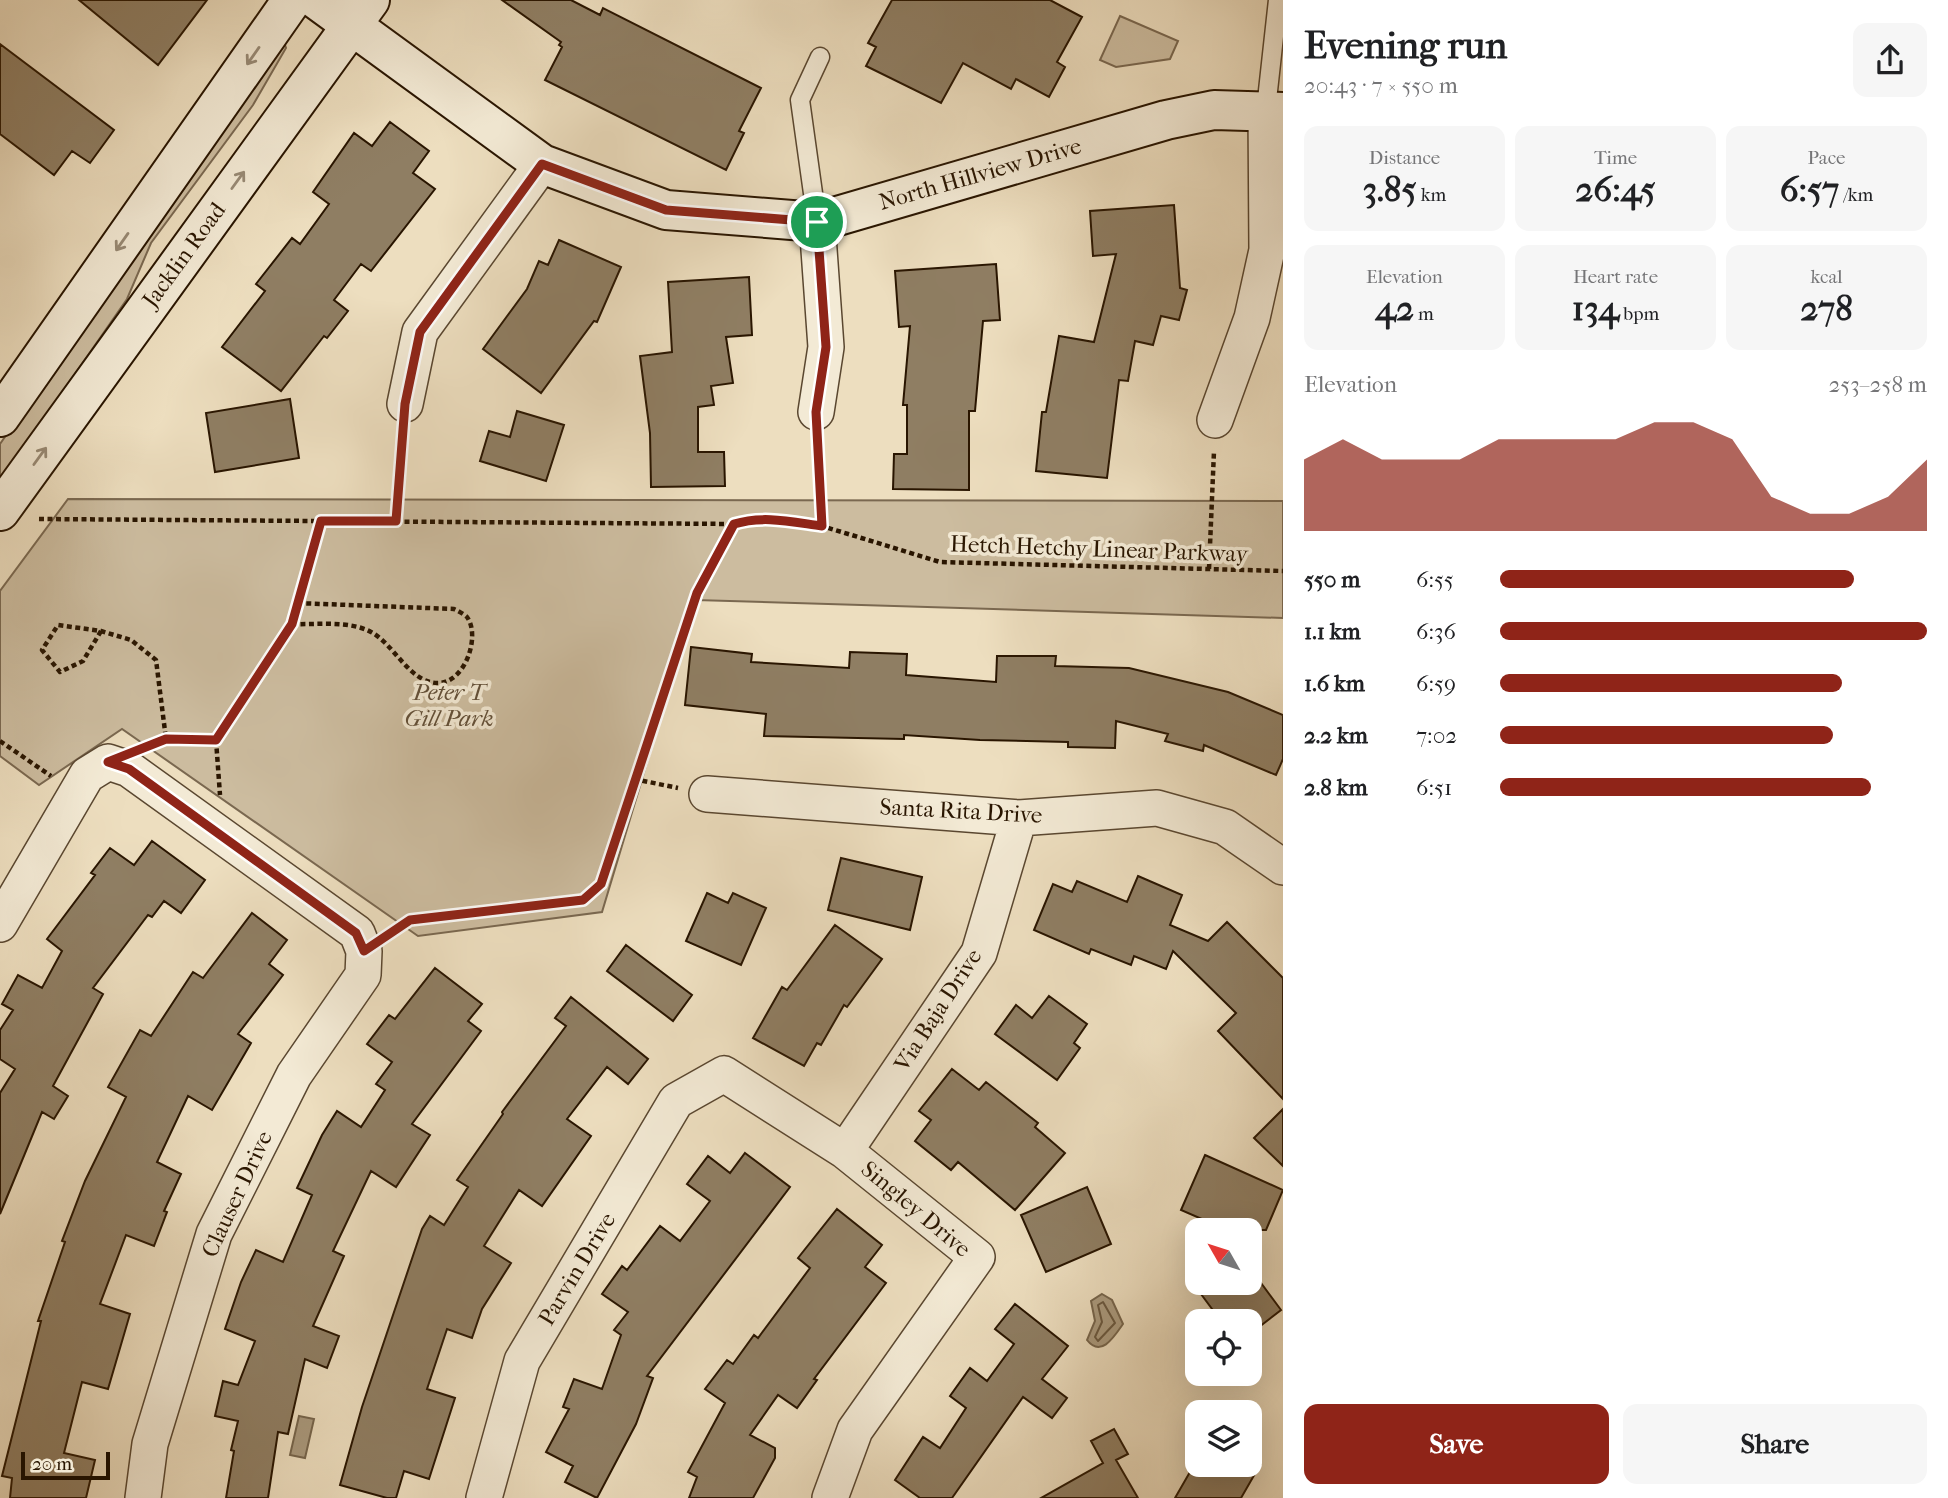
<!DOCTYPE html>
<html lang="en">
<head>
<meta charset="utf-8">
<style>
	:root { --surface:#fff; --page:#f6f6f6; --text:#202124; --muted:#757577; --accent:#8f2418 }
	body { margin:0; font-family:"IM FELL French Canon",serif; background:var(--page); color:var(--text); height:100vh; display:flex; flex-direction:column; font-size:26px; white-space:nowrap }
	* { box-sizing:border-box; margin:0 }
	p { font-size:23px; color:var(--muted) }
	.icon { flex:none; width:38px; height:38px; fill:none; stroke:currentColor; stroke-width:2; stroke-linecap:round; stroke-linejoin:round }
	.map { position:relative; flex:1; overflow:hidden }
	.panel { display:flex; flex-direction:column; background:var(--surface); width:665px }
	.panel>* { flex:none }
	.needle { width:46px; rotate:309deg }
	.tools { position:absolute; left:1185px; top:1218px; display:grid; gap:14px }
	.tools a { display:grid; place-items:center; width:77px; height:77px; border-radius:14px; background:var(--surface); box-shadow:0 7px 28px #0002; font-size:35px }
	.scale { position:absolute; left:21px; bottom:18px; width:89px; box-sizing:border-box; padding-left:7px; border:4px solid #291500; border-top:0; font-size:19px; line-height:24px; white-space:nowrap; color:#291500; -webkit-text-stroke:5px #f3ead5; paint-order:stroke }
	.pin { position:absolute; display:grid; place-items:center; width:60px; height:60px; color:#fff; margin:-30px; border:4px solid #fff; border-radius:50%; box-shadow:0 2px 7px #0007 }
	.round { display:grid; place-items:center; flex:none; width:74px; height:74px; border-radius:14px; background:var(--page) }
	.headline { display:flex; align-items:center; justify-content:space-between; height:119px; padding:0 21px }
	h1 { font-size:38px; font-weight:700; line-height:52px }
	.stats { display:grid; grid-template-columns:repeat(3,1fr); gap:10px; height:119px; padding:7px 21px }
	.stats div { display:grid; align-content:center; border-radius:14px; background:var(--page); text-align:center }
	.stats b { font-size:35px; font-weight:700 }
	.stats small { font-size:19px; font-weight:400 }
	.stats p { font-size:19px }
	.chart { height:196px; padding:14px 21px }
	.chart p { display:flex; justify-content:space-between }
	.chart svg { width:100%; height:126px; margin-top:7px; fill:var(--accent); opacity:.7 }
	.action { display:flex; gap:14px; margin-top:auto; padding:14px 21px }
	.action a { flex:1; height:80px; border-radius:14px; background:var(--accent); color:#fff; font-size:28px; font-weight:700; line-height:80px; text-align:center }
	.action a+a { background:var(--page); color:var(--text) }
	ul { padding:0 21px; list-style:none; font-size:23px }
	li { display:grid; grid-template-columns:112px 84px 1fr; align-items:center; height:52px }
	li i { height:18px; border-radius:9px; background:var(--accent) }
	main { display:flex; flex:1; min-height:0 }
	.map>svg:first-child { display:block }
</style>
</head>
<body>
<main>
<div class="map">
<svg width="1283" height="1498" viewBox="0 0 1283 1498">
	<rect width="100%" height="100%" fill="#eddebf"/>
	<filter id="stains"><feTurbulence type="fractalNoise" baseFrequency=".00286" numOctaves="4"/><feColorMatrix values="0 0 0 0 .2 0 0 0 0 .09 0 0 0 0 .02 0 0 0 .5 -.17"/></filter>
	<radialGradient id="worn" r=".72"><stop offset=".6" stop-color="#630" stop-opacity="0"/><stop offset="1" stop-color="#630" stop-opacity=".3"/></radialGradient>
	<path fill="#ccbc9f" stroke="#7a6850" stroke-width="2" d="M1120 16 1178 41 1170 59 1116 67 1100 60Z
		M283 39 286 48 253 105 151 243 127 299 0 482V444Z
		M68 499 1283 501V618L696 600 602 912 418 936 122 729 39 785 0 756V591Z"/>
	<path fill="#aa9a7e" stroke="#76654c" stroke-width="2" d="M1102 1294 1112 1300 1123 1324C1114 1337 1101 1358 1087 1340L1095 1321 1091 1301Z
		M299 1416 314 1419 305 1458 290 1455Z"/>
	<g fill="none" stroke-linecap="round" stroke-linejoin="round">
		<path stroke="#6a583f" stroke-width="2" d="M1103 1302 1115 1323 1098 1341 1095 1337 1102 1322 1098 1305Z"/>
	</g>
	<path fill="#8f7e63" stroke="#291500" stroke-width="2" d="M79 0H207L158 65Z
		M502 0H571L600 15 603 8 761 88 739 131 744 133 726 170 545 80 562 47 559 45 561 42Z
		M892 0H1050L1082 17 1057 62 1065 67 1049 97 1016 79 1011 89 963 63 941 103 866 66 876 47 868 43Z
		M0 44 114 130 90 163 72 151 54 175 0 134Z
		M390 122 429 151 413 173 435 189 371 271 361 264 334 300 348 311 327 338 324 336 281 391 222 347 265 291 256 284 292 238 300 244 329 204 313 192 354 133 372 146Z
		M1174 205 1180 288 1187 290 1179 320 1161 316 1153 345 1135 341 1128 381 1119 380 1107 478 1036 471 1042 412H1046L1059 336 1094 342 1116 254 1093 256 1090 211Z
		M559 240 621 267 597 322 594 321 541 393 483 349 527 289 539 261 548 265Z
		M996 264 1000 320 983 321 975 411H969V490L893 489 894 454H907V405H903L910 326 899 327 895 271Z
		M749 277 752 335 726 337 733 383 711 386 714 405 698 407V452H724L725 486 651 487 650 433 640 356 672 352 668 282Z
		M290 399 299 458 215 472 206 413Z
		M517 411 564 425 546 481 480 461 489 431 510 437Z
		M691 647 752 654 751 662 849 668 850 652 907 654 906 675 996 682 997 656H1056L1055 666 1129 668 1228 692 1283 715V759L1276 775 1204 745 1203 751 1165 741 1168 734 1116 721 1115 748 1068 747V742L980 740 904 735V739L764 736 766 714 685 705Z
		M152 841 205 880 181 913 164 901 152 917 148 915 93 988 103 994 53 1086 68 1096 54 1119 42 1112 0 1214V1093L15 1069 0 1059V1030L13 1010 2 1004 18 975 42 988 62 951 47 939 95 875 91 873 110 848 134 865Z
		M841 858 922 877 910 930 828 910Z
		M1138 876 1182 895 1170 925 1208 941 1227 922 1283 978V1099L1218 1031 1236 1013 1173 951 1166 969 1134 956 1131 965 1091 949 1089 954 1034 930 1053 884 1072 892 1077 881 1127 902Z
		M707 893 728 903 733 893 766 908 741 965 686 941Z
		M252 913 287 940 269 964 283 975 238 1034 251 1043 212 1110 188 1096 157 1162 181 1174 164 1211 167 1212 154 1246 126 1235 100 1304 130 1314 108 1389 82 1382 64 1453 95 1460 86 1498H10L12 1478 2 1476 41 1321H38L65 1242 62 1241 85 1181 126 1097 108 1087 140 1030 151 1036 193 972 203 978Z
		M835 925 882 959 847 1007 844 1005 821 1045 817 1043 804 1066 753 1038 782 987 787 990Z
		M626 945 692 995 673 1021 607 971Z
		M435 968 482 1004 468 1021 481 1031 412 1124 430 1135 396 1187 371 1171 333 1251 344 1256 313 1326 339 1336 327 1368 305 1359 288 1434 278 1432 268 1498H226L234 1451 231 1450 238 1421 215 1416 223 1381 238 1385 255 1341 225 1329 241 1282 256 1250 283 1262 312 1195 297 1188 322 1135 337 1111 361 1127 385 1090 376 1084 392 1062 367 1044 389 1015 395 1019Z
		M1049 996 1087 1024 1074 1043 1080 1048 1057 1080 995 1034 1016 1005 1032 1018Z
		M571 997 648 1059 628 1084 607 1067 567 1119 591 1136 542 1206 519 1190 484 1246 511 1263 482 1309 472 1338 447 1329 427 1389 455 1398 429 1479 404 1471 396 1498H387L340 1485 362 1407 422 1229 430 1216 444 1225 468 1187 457 1180 503 1114 502 1112 566 1026 555 1018Z
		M952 1069 979 1090 986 1082 1038 1123 1035 1127 1065 1153 1015 1210 958 1162 951 1170 915 1141 931 1120 919 1111Z
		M1283 1109V1166L1254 1138Z
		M745 1153 790 1187 647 1376 653 1378 636 1424 597 1498 565 1482 573 1466 546 1452 569 1409 563 1407 574 1379 602 1389 621 1335 614 1330 628 1312 602 1294 622 1266 627 1270 660 1226 680 1241 710 1201 687 1184 708 1156 730 1173Z
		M1205 1155 1283 1190 1266 1230H1227L1181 1210Z
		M1087 1187 1111 1244 1046 1272 1021 1215Z
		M837 1209 882 1245 865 1267 886 1283 814 1379 817 1380 797 1408 778 1395 750 1435 775 1448V1458L753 1498H689L697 1477 688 1472 725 1403 705 1389 727 1360 733 1364 754 1335 758 1338 810 1268 798 1258Z
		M1217 1283H1261L1281 1310 1250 1334V1321H1221L1201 1294Z
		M1015 1304 1068 1346 1042 1379 1067 1398 1052 1418 1023 1397 952 1498H920L895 1480 923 1437 940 1448 966 1408 950 1396 970 1368 987 1381 1014 1344 995 1329Z
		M1114 1429 1128 1454 1116 1460 1138 1498H1041L1103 1463 1091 1441Z
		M1194 1465H1260L1241 1498H1175Z"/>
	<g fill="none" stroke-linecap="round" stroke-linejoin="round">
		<defs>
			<path id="lane" d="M1266 109 1278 0
				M817 222 800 100 820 57"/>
			<path id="street" d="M405 404 420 332 542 164
				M816 412 826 347 817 222
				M1215 420 1252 318 1267 250 1266 109
				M707 794 1019 818 1157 808 1225 827 1283 867
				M0 924 87 775 108 762 129 769 357 933 364 951 363 975 294 1075 214 1234 150 1444 143 1498
				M845 1151 979 953 1019 818
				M484 1498 522 1361 676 1101 724 1074 845 1151 977 1257 855 1430 830 1498"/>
			<path id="secondary" d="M317 0 542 164 666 210 817 222 1166 120 1214 110 1283 112
				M0 417 292 0
				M0 511 370 0"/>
		</defs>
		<use href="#lane" stroke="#5a4730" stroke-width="21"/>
		<use href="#street" stroke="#5a4730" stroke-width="38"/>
		<use href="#secondary" stroke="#291500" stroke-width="42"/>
		<path stroke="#291500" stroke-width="4.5" stroke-dasharray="5 3.5" stroke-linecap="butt" d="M817 443 822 526
			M39 519 734 524 750 519H771L822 526 940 562 1283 571
			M396 521 403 435
			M1209 569 1214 451
			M292 624C315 625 349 620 371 632 394 644 409 682 437 683 465 684 481 636 467 617 464 614 458 611 454 609L296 603
			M101 631 83 661 60 672 42 650 58 625 101 631 131 640 156 660 166 739
			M216 740 220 795
			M0 741 51 776
			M149 746 166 739 216 740 292 624 321 521
			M634 779 678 788
			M391 933 410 920 583 900 601 884 697 593 734 524"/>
		<use href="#lane" stroke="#f3ead5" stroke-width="18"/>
		<use href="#street" stroke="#f3ead5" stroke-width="35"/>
		<use href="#secondary" stroke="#f3ead5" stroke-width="38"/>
	</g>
	<defs><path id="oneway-shaft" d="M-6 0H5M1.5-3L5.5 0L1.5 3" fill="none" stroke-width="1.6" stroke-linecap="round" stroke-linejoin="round" transform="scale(1.75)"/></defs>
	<g stroke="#988a75">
		<use href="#oneway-shaft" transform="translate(253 56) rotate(125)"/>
		<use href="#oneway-shaft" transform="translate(238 180) rotate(-54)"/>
		<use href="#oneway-shaft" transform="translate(122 242) rotate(125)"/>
		<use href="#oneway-shaft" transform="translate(40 456) rotate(-54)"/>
	</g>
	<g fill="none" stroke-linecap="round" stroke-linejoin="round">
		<defs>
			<path id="route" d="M542 164 666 210 817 222 826 347 816 412 822 526C792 522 763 515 734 524L697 593 601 884 583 900 410 920 364 951 356 933 129 769 108 762 166 739 216 740 292 624 321 521H396L405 404 420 332Z"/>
		</defs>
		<use href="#route" stroke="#fff" stroke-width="14"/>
		<use href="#route" stroke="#8f2418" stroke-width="9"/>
	</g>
	<g text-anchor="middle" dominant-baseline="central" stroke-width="7" stroke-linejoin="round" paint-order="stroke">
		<g font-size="23" fill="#291500" stroke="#f3ead5">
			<text transform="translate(980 174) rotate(-16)">North Hillview Drive</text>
			<text transform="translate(184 255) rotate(-54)">Jacklin Road</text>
			<text transform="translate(1099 549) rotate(2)">Hetch Hetchy Linear Parkway</text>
			<text transform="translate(961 811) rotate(3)">Santa Rita Drive</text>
			<text transform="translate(938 1010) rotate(-57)">Via Baja Drive</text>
			<text transform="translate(237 1194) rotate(-65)">Clauser Drive</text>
			<text transform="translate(916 1209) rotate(40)">Singley Drive</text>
			<text transform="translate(577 1269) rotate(-59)">Parvin Drive</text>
		</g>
		<g font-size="23" font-style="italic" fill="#624f38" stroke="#f3ead5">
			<text x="449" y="692">Peter T<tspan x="449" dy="26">Gill Park</tspan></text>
		</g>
	</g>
	<rect width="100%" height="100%" filter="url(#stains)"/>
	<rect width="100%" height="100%" fill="url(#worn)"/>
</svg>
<div class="tools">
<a><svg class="needle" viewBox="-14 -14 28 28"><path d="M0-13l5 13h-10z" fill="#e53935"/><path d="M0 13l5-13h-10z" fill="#757577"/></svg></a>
<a><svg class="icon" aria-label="locate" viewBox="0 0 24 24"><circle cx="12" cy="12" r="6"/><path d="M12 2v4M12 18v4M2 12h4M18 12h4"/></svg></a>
<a><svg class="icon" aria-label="layers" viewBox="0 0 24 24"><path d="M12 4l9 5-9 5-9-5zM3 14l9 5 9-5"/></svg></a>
</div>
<div class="scale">20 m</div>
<div class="pin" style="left:817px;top:222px;background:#1e9e55"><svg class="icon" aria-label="arrive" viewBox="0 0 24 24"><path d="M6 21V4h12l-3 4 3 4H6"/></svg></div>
</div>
<section class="panel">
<div class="headline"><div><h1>Evening run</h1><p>20:43 · 7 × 550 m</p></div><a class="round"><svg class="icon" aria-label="share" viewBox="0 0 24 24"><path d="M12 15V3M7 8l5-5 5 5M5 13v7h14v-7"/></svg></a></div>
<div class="stats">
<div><p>Distance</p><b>3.85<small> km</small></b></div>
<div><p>Time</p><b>26:45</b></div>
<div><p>Pace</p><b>6:57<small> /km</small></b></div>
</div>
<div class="stats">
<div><p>Elevation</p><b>42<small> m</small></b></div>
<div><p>Heart rate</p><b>134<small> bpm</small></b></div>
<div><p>kcal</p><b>278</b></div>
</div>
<div class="chart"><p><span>Elevation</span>253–258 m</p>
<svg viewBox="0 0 160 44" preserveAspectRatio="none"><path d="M0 44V19L10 12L20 19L30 19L40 19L50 12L60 12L70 12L80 12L90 6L100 6L110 12L120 32L130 38L140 38L150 32L160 19V44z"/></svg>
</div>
<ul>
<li><b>550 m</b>6:55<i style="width:83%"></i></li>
<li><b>1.1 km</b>6:36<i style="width:100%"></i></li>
<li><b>1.6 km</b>6:59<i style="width:80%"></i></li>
<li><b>2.2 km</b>7:02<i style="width:78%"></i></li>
<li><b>2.8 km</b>6:51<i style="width:87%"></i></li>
</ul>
<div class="action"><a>Save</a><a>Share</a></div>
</section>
</main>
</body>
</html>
